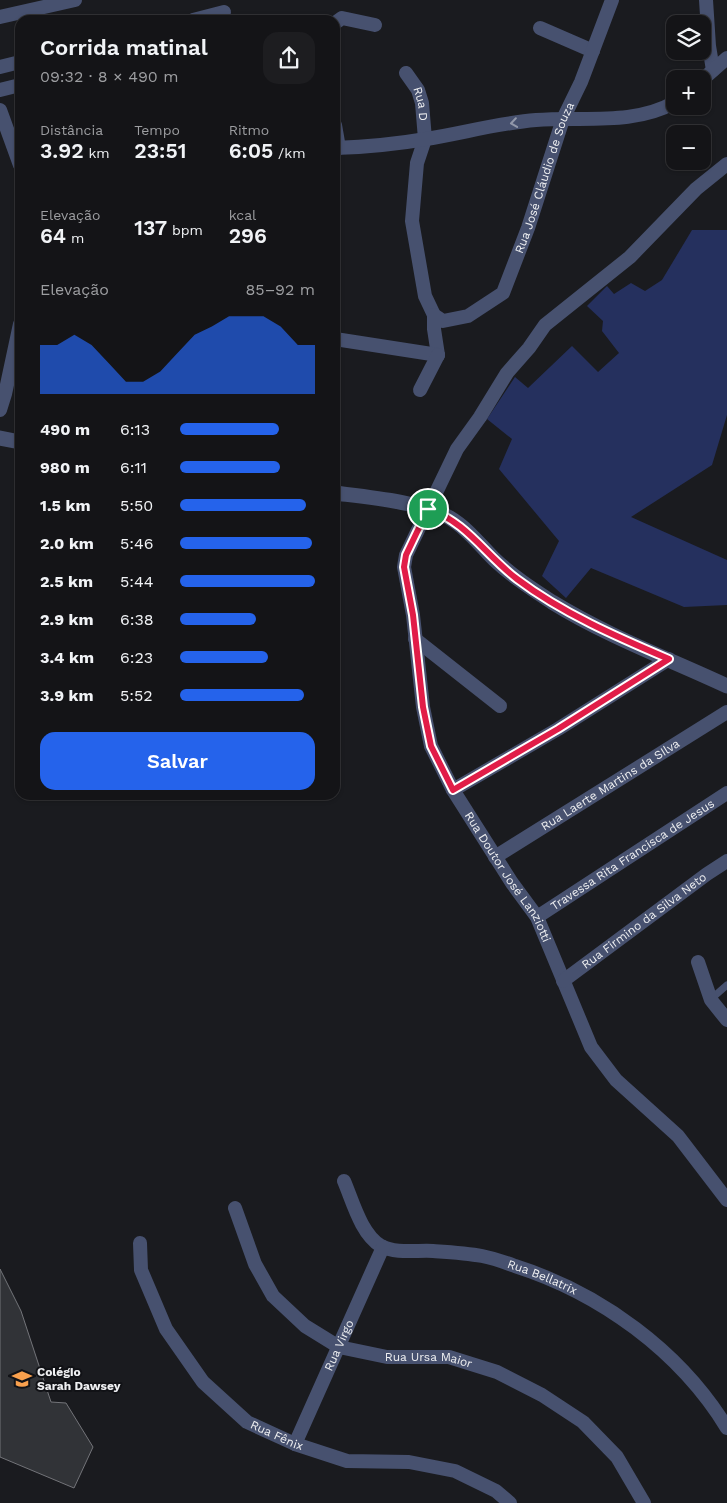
<!DOCTYPE html>
<html lang="pt">
<head>
<meta charset="utf-8">
<style>
	:root { --surface:#141417; --page:#1d1d20; --text:#f1f3f6; --muted:#9d9ea1; --line:#333336; --accent:#2563eb }
	body { margin:0; font-family:"Work Sans",sans-serif; background:var(--page); color:var(--text); height:100vh; display:flex; flex-direction:column; font-size:19px; white-space:nowrap }
	* { box-sizing:border-box; margin:0 }
	p { font-size:16px; color:var(--muted) }
	.icon { flex:none; width:28px; height:28px; fill:none; stroke:currentColor; stroke-width:2; stroke-linecap:round; stroke-linejoin:round }
	.map { position:relative; flex:1; overflow:hidden }
	.details { position:absolute; left:15px; top:15px; width:325px; height:785px; display:flex; flex-direction:column; background:var(--surface); border-radius:15px; box-shadow:0 1px 4px #0004,0 0 0 1px var(--line) }
	.details>* { flex:none }
	.controls { position:absolute; left:666px; top:15px; display:grid; gap:10px }
	.controls a { display:grid; place-items:center; width:45px; height:45px; border-radius:10px; background:var(--surface); box-shadow:0 1px 4px #0004,0 0 0 1px var(--line); font-size:25px }
	.pin { position:absolute; display:grid; place-items:center; width:42px; height:42px; color:#fff; margin:-21px; border:2px solid #fff; border-radius:50%; box-shadow:0 1px 5px #0007 }
	.round { display:grid; place-items:center; flex:none; width:52px; height:52px; border-radius:15px; background:var(--page) }
	.head { display:flex; align-items:center; justify-content:space-between; height:85px; padding:0 25px }
	h1 { font-size:22px; font-weight:600; line-height:38px }
	.stats { display:grid; grid-template-columns:repeat(3,1fr); gap:8px; height:85px; padding:5px 25px }
	.stats div { display:grid; align-content:center }
	.stats b { font-size:21px; font-weight:600 }
	.stats small { font-size:14px; font-weight:400 }
	.stats p { font-size:14px }
	.chart { height:140px; padding:10px 25px }
	.chart p { display:flex; justify-content:space-between }
	.chart svg { width:100%; height:90px; margin-top:5px; fill:var(--accent); opacity:.7 }
	.cta { display:flex; gap:10px; margin-top:auto; padding:10px 25px }
	.cta a { flex:1; height:58px; border-radius:15px; background:var(--accent); color:#fff; font-size:20px; font-weight:600; line-height:58px; text-align:center }
	ul { padding:0 25px; list-style:none; font-size:16px }
	li { display:grid; grid-template-columns:80px 60px 1fr; align-items:center; height:38px }
	li i { height:12px; border-radius:6px; background:var(--accent) }
	.map>svg:first-child { display:block }
</style>
</head>
<body>
<div class="map">
<svg width="727" height="1503" viewBox="0 0 727 1503">
	<rect width="100%" height="100%" fill="#1a1b1f"/>
	<path fill="#25305e" d="M692 230H727V415L712 465 631 517 727 560V605L684 607 591 568 566 598 542 576 559 541 499 469 512 439 487 419 515 377 528 388 572 346 598 372 619 353 602 331 603 321 587 306 607 286 614 294 631 283 645 291 662 280Z"/>
	<path fill="#313337" stroke="#737479" d="M0 1269 21 1311 51 1402 66 1403 93 1447 74 1488 0 1457Z"/>
	<g fill="none" stroke-linecap="round" stroke-linejoin="round">
		<path stroke="#47516f" stroke-width="7" d="M711 999 727 985"/>
		<g stroke="#47516f" stroke-width="14">
			<path d="M706 0 709 46 713 70"/>
			<path d="M0 17 75 0"/>
			<path d="M193 20 224 12"/>
			<path d="M335 23 342 18 375 25"/>
			<path d="M540 28 593 51"/>
			<path d="M0 67 20 62"/>
			<path id="s1" d="M406 73 418 90 422 103 425 139 417 163 412 221 425 296 434 315 443 321 468 316 503 293 528 228 563 119 581 82 612 0"/>
			<path d="M702 80 727 58"/>
			<path d="M0 90 20 85"/>
			<path d="M0 110 20 165"/>
			<path d="M335 125 339 148"/>
			<path d="M335 148C365 147 397 144 426 139 463 133 499 123 536 120 581 116 634 126 675 102"/>
			<path id="s2" d="M727 164 696 189 630 257 545 325 529 348 507 373 480 417 457 449 406 555 404 567 413 615 423 707 431 746 453 790 512 883 537 917 591 1047 616 1080 678 1136 727 1200"/>
			<path d="M434 315V329L438 355"/>
			<path d="M335 339 438 355"/>
			<path d="M420 390 438 355"/>
			<path d="M0 410 5 394 20 324"/>
			<path d="M415 639 500 706"/>
			<path d="M453 790 558 729 669 659"/>
			<path id="s3" d="M495 857 727 712"/>
			<path id="s4" d="M537 917 727 793"/>
			<path d="M698 962 711 1000 727 1020"/>
			<path id="s5" d="M563 981 707 874 727 861"/>
			<path id="s6" d="M344 1181C353 1202 361 1234 381 1246 396 1254 417 1250 433 1251 449 1252 467 1253 482 1256 493 1258 504 1262 515 1266 600 1293 680 1351 727 1428"/>
			<path id="s7" d="M235 1208 255 1264 273 1296 305 1326 339 1347 387 1357H449L497 1372 542 1395 583 1422 617 1457 644 1503"/>
			<path id="s8" d="M140 1243 141 1270 166 1329 203 1382 247 1422 295 1444 347 1461 409 1462 455 1471 496 1491 510 1503"/>
			<path id="s9" d="M295 1444 383 1247"/>
		</g>
		<path stroke="#47516f" stroke-width="15" d="M0 438 20 442
			M335 493C367 497 422 502 450 518 467 528 480 545 494 559 512 576 532 589 552 602 607 636 669 659 727 686"/>
	</g>
	<defs><path id="oneway-chevron" d="M-2-3.5L2.5 0L-2 3.5" fill="none" stroke-width="1.6" stroke-linecap="round" stroke-linejoin="round" transform="scale(1.25)"/></defs>
	<use stroke="#9298aa" href="#oneway-chevron" transform="translate(514 123) rotate(172)"/>
	<g fill="none" stroke-linecap="round" stroke-linejoin="round">
		<defs>
			<path id="route" d="M428 509C467 522 485 555 517 579 562 613 617 637 669 659L558 729 453 790 431 746 423 707 413 615 404 567 406 555Z"/>
		</defs>
		<use href="#route" stroke="#fff" stroke-width="10"/>
		<use href="#route" stroke="#e11d48" stroke-width="6"/>
	</g>
	<defs>
		<symbol id="school-bare" viewBox="-9 -9 18 18"><path d="M0-5L7-2L0 1L-7-2ZM-4 1L0 2.5L4 1V4Q0 6-4 4Z" fill="#f9a04d" stroke="#111216" stroke-width="2.5" paint-order="stroke"/></symbol>
	</defs>
	<g fill-rule="evenodd">
		<use href="#school-bare" x="8" y="1365" width="28" height="28"/>
	</g>
	<g text-anchor="middle" dominant-baseline="central" stroke-width="4" stroke-linejoin="round" paint-order="stroke">
		<g font-size="12" fill="#eeeff1" stroke="#111216">
			<text stroke="none"><textPath href="#s1" startOffset="35">Rua D</textPath></text>
			<text stroke="none"><textPath href="#s1" startOffset="452">Rua José Cláudio de Souza</textPath></text>
			<text stroke="none"><textPath href="#s3" startOffset="136">Rua Laerte Martins da SIlva</textPath></text>
			<text stroke="none"><textPath href="#s4" startOffset="114">Travessa Rita Francisca de Jesus</textPath></text>
			<text stroke="none"><textPath href="#s2" startOffset="859">Rua Doutor José Lanziotti</textPath></text>
			<text stroke="none"><textPath href="#s5" startOffset="101">Rua Firmino da Silva Neto</textPath></text>
			<text stroke="none"><textPath href="#s6" startOffset="242">Rua Bellatrix</textPath></text>
			<text stroke="none"><textPath href="#s9" startOffset="108">Rua Virgo</textPath></text>
			<text stroke="none"><textPath href="#s7" startOffset="271">Rua Ursa Maior</textPath></text>
			<text stroke="none"><textPath href="#s8" startOffset="248">Rua Fênix</textPath></text>
		</g>
		<g font-size="12" font-weight="bold" fill="#eeeff1" stroke="#111216" text-anchor="start">
			<text x="37" y="1372">Colégio<tspan x="37" dy="14">Sarah Dawsey</tspan></text>
		</g>
	</g>
</svg>
<div class="controls">
<a><svg class="icon" aria-label="layers" viewBox="0 0 24 24"><path d="M12 4l9 5-9 5-9-5zM3 14l9 5 9-5"/></svg></a>
<a>+</a>
<a>−</a>
</div>
<div class="pin" style="left:428px;top:509px;background:#1e9e55"><svg class="icon" aria-label="arrive" viewBox="0 0 24 24"><path d="M6 21V4h12l-3 4 3 4H6"/></svg></div>
<section class="details">
<div class="head"><div><h1>Corrida matinal</h1><p>09:32 · 8 × 490 m</p></div><a class="round"><svg class="icon" aria-label="share" viewBox="0 0 24 24"><path d="M12 15V3M7 8l5-5 5 5M5 13v7h14v-7"/></svg></a></div>
<div class="stats">
<div><p>Distância</p><b>3.92<small> km</small></b></div>
<div><p>Tempo</p><b>23:51</b></div>
<div><p>Ritmo</p><b>6:05<small> /km</small></b></div>
</div>
<div class="stats">
<div><p>Elevação</p><b>64<small> m</small></b></div>
<div><b>137<small> bpm</small></b></div>
<div><p>kcal</p><b>296</b></div>
</div>
<div class="chart"><p><span>Elevação</span>85–92 m</p>
<svg viewBox="0 0 160 44" preserveAspectRatio="none"><path d="M0 44V20L10 20L20 15L30 20L40 29L50 38L60 38L70 33L80 24L90 15L100 11L110 6L120 6L130 6L140 11L150 20L160 20V44z"/></svg>
</div>
<ul>
<li><b>490 m</b>6:13<i style="width:73%"></i></li>
<li><b>980 m</b>6:11<i style="width:74%"></i></li>
<li><b>1.5 km</b>5:50<i style="width:93%"></i></li>
<li><b>2.0 km</b>5:46<i style="width:98%"></i></li>
<li><b>2.5 km</b>5:44<i style="width:100%"></i></li>
<li><b>2.9 km</b>6:38<i style="width:56%"></i></li>
<li><b>3.4 km</b>6:23<i style="width:65%"></i></li>
<li><b>3.9 km</b>5:52<i style="width:92%"></i></li>
</ul>
<div class="cta"><a>Salvar</a></div>
</section>
</div>
</body>
</html>
